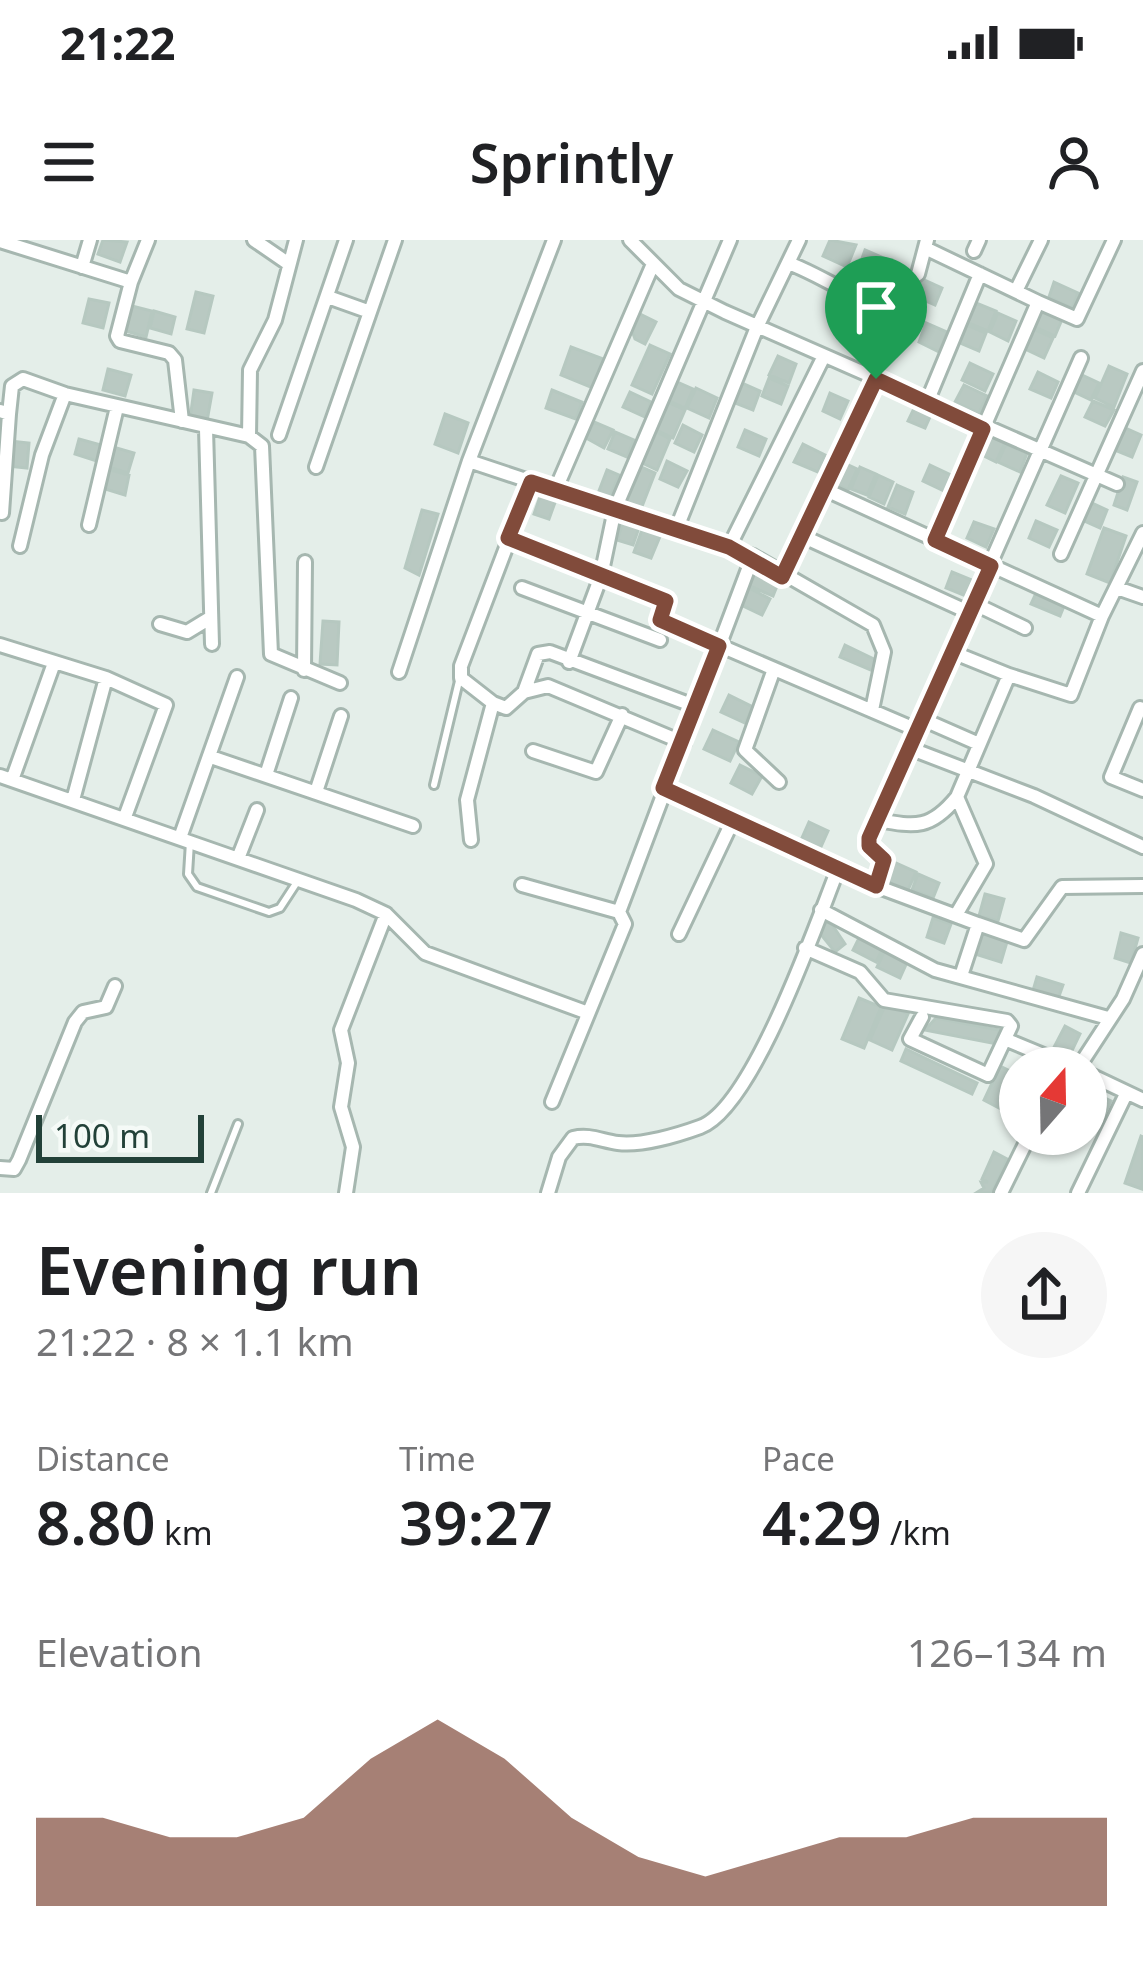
<!DOCTYPE html>
<html lang="en">
<head>
<meta charset="utf-8">
<style>
	:root { --surface:#fff; --page:#f6f6f6; --text:#202124; --muted:#757577; --accent:#814b3b }
	body { margin:0; font-family:"Noto Sans",sans-serif; background:var(--page); color:var(--text); height:100vh; display:flex; flex-direction:column; font-size:45px; white-space:nowrap }
	* { box-sizing:border-box; margin:0 }
	p { font-size:39px; color:var(--muted) }
	.icon { flex:none; width:66px; height:66px; fill:none; stroke:currentColor; stroke-width:2; stroke-linecap:round; stroke-linejoin:round }
	.map { position:relative; height:953px; overflow:hidden }
	.side { display:flex; flex-direction:column; background:var(--surface); flex:1 }
	.side>* { flex:none }
	.needle { width:78px; rotate:20deg }
	.fabs { position:absolute; left:999px; top:807px; display:grid; gap:24px }
	.fabs a { display:grid; place-items:center; width:108px; height:108px; border-radius:50%; background:var(--surface); box-shadow:0 3px 9px #0004; font-size:60px }
	.scale { position:absolute; left:36px; bottom:30px; width:168px; box-sizing:border-box; padding-left:12px; border:6px solid #224138; border-top:0; font-size:33px; line-height:42px; white-space:nowrap; color:#224138; -webkit-text-stroke:9px #f5faf7; paint-order:stroke }
	.pin { position:absolute; display:grid; place-items:center; width:102px; height:102px; color:#fff; margin:-123px -51px; border-radius:50% 50% 50% 0; rotate:-45deg; box-shadow:0 0 12px #0007 }
	.pin .icon { rotate:45deg }
	.round { display:grid; place-items:center; flex:none; width:126px; height:126px; border-radius:63px; background:var(--page) }
	.summary { display:flex; align-items:center; justify-content:space-between; height:204px; padding:0 36px }
	h1 { font-size:66px; font-weight:600; line-height:90px }
	.figures { display:grid; grid-template-columns:repeat(3,1fr); gap:18px; height:204px; padding:12px 36px }
	.figures div { display:grid; align-content:center }
	.figures b { font-size:60px; font-weight:600 }
	.figures small { font-size:33px; font-weight:400 }
	.figures p { font-size:33px }
	.chart { height:336px; padding:24px 36px }
	.chart p { display:flex; justify-content:space-between }
	.chart svg { width:100%; height:216px; margin-top:12px; fill:var(--accent); opacity:.7 }
	.status { display:flex; justify-content:space-between; align-items:center; height:84px; padding:0 60px; background:var(--surface); direction:ltr }
	.status svg { height:33px; fill:currentColor }
	header { display:flex; justify-content:space-between; align-items:center; height:156px; padding:0 36px; background:var(--surface); font-size:54px; font-weight:600 }
	.map>svg:first-child { display:block }
</style>
</head>
<body>
<div class="status"><b>21:22</b><svg viewBox="0 0 49 12"><path d="M0 12V9h3v3zM5 12V6h3v6zM10 12V3h3v9zM15 12V0h3v12zM26 1h20v11H26zM47 4h2v5h-2z"/></svg></div>
<header><svg class="icon" aria-label="menu" viewBox="0 0 24 24"><path d="M4 6h16M4 12h16M4 18h16"/></svg>Sprintly<svg class="icon" aria-label="person" viewBox="0 0 24 24"><circle cx="12" cy="8" r="4"/><path d="M4 21q1-7 8-7t8 7"/></svg></header>
<div class="map">
<svg width="1143" height="953" viewBox="0 0 1143 953">
	<rect width="100%" height="100%" fill="#e4eee9"/>
	<path fill="#b9c9c2" stroke="#b6c8c0" stroke-width="3" d="M103 0 127 2 120 22 98 14Z
		M830 0 856 5 847 27 823 16Z
		M865 10 886 19 878 39 858 30Z
		M918 37 942 48 935 65 910 54Z
		M1054 42 1078 53 1072 68 1049 57Z
		M196 52 213 56 204 93 187 89Z
		M89 59 109 63 103 88 83 83Z
		M976 63 996 71 988 91 968 83Z
		M132 66 152 71 146 97 126 91Z
		M1041 67 1063 77 1055 96 1033 86Z
		M154 71 175 77 171 94 150 88Z
		M636 72 656 82 645 104 635 99 630 85Z
		M998 73 1016 81 1008 101 990 92Z
		M926 83 947 92 939 112 919 102Z
		M967 85 986 93 979 111 960 103Z
		M1033 89 1053 98 1044 118 1025 109Z
		M650 105 670 114 652 154 632 145Z
		M571 107 603 119 593 148 561 135Z
		M778 116 796 124 789 143 769 135Z
		M970 123 993 134 985 151 962 140Z
		M1109 126 1127 134 1114 167 1095 158Z
		M108 129 131 135 125 156 103 150Z
		M1038 132 1058 142 1051 158 1030 149Z
		M1080 134 1099 143 1091 160 1072 151Z
		M769 138 788 146 781 164 762 156Z
		M675 141 693 149 685 168 667 160Z
		M737 141 760 151 753 170 730 161Z
		M964 145 987 156 979 173 955 162Z
		M696 148 717 158 709 178 687 168Z
		M194 150 212 153 207 181 190 179Z
		M552 150 582 162 576 179 546 168Z
		M630 152 651 162 645 177 623 167Z
		M830 153 848 161 840 179 823 171Z
		M918 160 934 168 925 188 908 181Z
		M1093 161 1114 170 1105 186 1085 177Z
		M667 162 685 170 673 198 656 190Z
		M445 174 468 183 458 213 435 204Z
		M594 182 613 190 604 208 586 198Z
		M683 185 702 195 694 212 675 203Z
		M1121 186 1141 195 1132 217 1112 209Z
		M651 189 670 199 657 230 638 221Z
		M745 190 766 199 759 216 738 207Z
		M615 192 634 200 627 217 608 209Z
		M984 192 1005 202 996 222 976 212Z
		M79 199 101 205 97 221 75 214Z
		M10 201 29 203 27 228 7 226Z
		M803 204 825 215 818 232 794 222Z
		M1006 204 1027 213 1020 232 998 222Z
		M113 207 134 213 128 233 108 227Z
		M667 221 687 231 678 247 660 239Z
		M840 221 857 229 848 250 831 242Z
		M637 225 655 233 641 269 622 261Z
		M930 225 951 235 944 251 923 241Z
		M860 227 876 234 867 255 851 249Z
		M107 229 129 235 125 255 102 248Z
		M607 230 619 235 609 260 597 256Z
		M878 235 893 242 884 264 869 257Z
		M1061 236 1078 243 1065 273 1047 265Z
		M1123 237 1137 242 1127 270 1114 265Z
		M897 245 913 252 905 274 888 267Z
		M542 251 557 257 549 279 534 274Z
		M1090 262 1107 270 1100 288 1082 280Z
		M422 270 438 274 419 335 405 328Z
		M625 276 641 282 633 305 617 300Z
		M1036 281 1057 290 1049 307 1029 298Z
		M974 282 994 289 986 307 967 298Z
		M643 287 661 294 651 318 634 312Z
		M1104 288 1126 296 1110 343 1087 334Z
		M753 330 779 341 773 356 747 345Z
		M952 332 972 340 966 356 946 348Z
		M749 348 770 359 762 375 741 365Z
		M1038 349 1066 361 1060 376 1031 364Z
		M323 381 339 382 337 425 320 424Z
		M845 405 876 420 873 431 840 417Z
		M729 455 753 467 745 483 721 472Z
		M713 490 739 502 730 521 704 509Z
		M740 525 762 536 752 554 731 543Z
		M809 582 828 591 820 609 801 600Z
		M894 622 916 632 908 650 886 641Z
		M918 634 939 643 933 658 912 650Z
		M985 654 1004 659 998 681 979 676Z
		M827 677 845 704 835 712 819 692Z
		M933 678 951 684 944 703 927 697Z
		M980 688 1009 695 1001 722 972 713Z
		M1121 693 1138 698 1131 723 1115 718Z
		M861 694 884 706 876 722 853 710Z
		M885 710 908 720 900 738 877 727Z
		M1037 737 1063 745 1057 762 1032 754Z
		M859 758 881 767 864 808 842 799Z
		M886 763 908 774 892 810 870 800Z
		M936 778 999 790 997 804 925 790Z
		M1065 786 1080 794 1068 819 1052 811Z
		M906 809 977 843 972 854 901 821Z
		M1000 826 1016 834 999 868 984 860Z
		M1086 849 1111 861 1102 880 1086 872Z
		M1141 896 1143 897 1142 949 1125 943Z
		M994 912 1007 919 1000 936 991 953H976L984 948 981 942H988L982 939Z"/>
	<g fill="none" stroke-linecap="round" stroke-linejoin="round">
		<defs>
			<path id="lane" d="M434 545 459 441
				M190 602 188 634 197 647 269 672 280 668 297 642
				M211 953 238 884"/>
			<path id="street" d="M254 0 289 24
				M630 0 679 49 725 72 1117 244
				M799 0 757 87 676 290 753 316 873 385 884 412 872 470
				M0 1 131 42 148 0
				M925 8 1038 62
				M974 11 979 0
				M791 24C850 48 860 75 918 34L927 0
				M82 27 90 0
				M131 42 117 96 120 101 169 113 175 120 182 181
				M1016 51 1041 0
				M328 57 370 72
				M927 162 980 34
				M0 171 9 174 12 146 23 139 65 154 249 196 262 206 271 414 340 443
				M206 189 212 404
				M279 195 346 0
				M249 196 250 130 275 80 296 0
				M469 221 676 290
				M316 227 395 0
				M824 249 1102 376 1143 293
				M555 251 653 24
				M2 273 9 174
				M89 285 117 167
				M802 296 968 372
				M508 298 666 361 660 380 917 490
				M935 300 1038 62 1077 79 1114 0
				M20 306 42 215 65 154
				M729 307 824 116
				M1061 314 1143 131
				M782 337 876 139
				M522 348 660 400
				M1120 349 1143 357
				M973 363 1025 388
				M160 384 187 392 210 378
				M0 405 106 438 166 465 125 577
				M952 412 1009 435 957 557 986 624 956 675
				M569 422 601 336 615 269 730 0
				M774 429 745 510 779 542
				M304 430 305 322
				M399 432 469 221 554 0
				M1009 435 1071 455 1102 376
				M524 452 538 414 550 412 697 467
				M493 463 506 468 524 452 548 446 684 503
				M1140 468 1111 537 1143 550
				M922 479 979 504
				M909 508 1034 556 1143 607
				M533 511 596 532 622 475
				M211 517 413 586
				M266 535 291 458
				M0 536 356 660 386 674 425 713 588 773
				M12 540 54 423
				M663 548 734 578 679 694
				M316 552 341 476
				M73 560 106 438
				M734 578 876 646 978 684 961 736
				M878 580C916 587 931 589 957 557
				M181 595 237 437
				M471 600 467 560 493 463 461 438V426L531 242
				M239 616 257 570
				M522 645 619 672
				M876 646 884 620 869 606V599L1081 118
				M821 670 935 730 1108 778
				M978 684 1024 700 1062 647 1143 646
				M805 708 860 732 884 760 1007 781 1011 786 988 835 910 799 922 777
				M1007 800 1075 828
				M1078 828 1123 759 1143 714
				M1086 833 1143 860
				M552 862 625 684 619 672 753 316
				M0 928 14 929 19 920 75 782 83 772 106 767 115 746
				M346 953 353 907 341 867 348 823 341 790 386 674
				M548 953 559 917 573 898C590 894 602 901 618 903 641 906 678 895 700 887 753 868 816 684 838 629
				M1001 953 1030 894
				M1078 953 1126 854"/>
		</defs>
		<use href="#lane" stroke="#a6b7b0" stroke-width="12"/>
		<use href="#street" stroke="#a6b7b0" stroke-width="18"/>
		<use href="#lane" stroke="#fff" stroke-width="6"/>
		<use href="#street" stroke="#fff" stroke-width="12"/>
	</g>
	<g fill="none" stroke-linecap="round" stroke-linejoin="round">
		<defs>
			<path id="route" d="M876 139 983 189 935 300 991 326 869 598V606L884 620 876 646 663 548 719 406 660 380 666 361 508 298 531 242 729 307 782 337Z"/>
		</defs>
		<use href="#route" stroke="#fff" stroke-width="24"/>
		<use href="#route" stroke="#814b3b" stroke-width="15"/>
	</g>
</svg>
<div class="fabs">
<a><svg class="needle" viewBox="-14 -14 28 28"><path d="M0-13l5 13h-10z" fill="#e53935"/><path d="M0 13l5-13h-10z" fill="#757577"/></svg></a>
</div>
<div class="scale">100 m</div>
<div class="pin" style="left:876px;top:139px;background:#1e9e55"><svg class="icon" aria-label="arrive" viewBox="0 0 24 24"><path d="M6 21V4h12l-3 4 3 4H6"/></svg></div>
</div>
<section class="side">
<div class="summary"><div><h1>Evening run</h1><p>21:22 · 8 × 1.1 km</p></div><a class="round"><svg class="icon" aria-label="share" viewBox="0 0 24 24"><path d="M12 15V3M7 8l5-5 5 5M5 13v7h14v-7"/></svg></a></div>
<div class="figures">
<div><p>Distance</p><b>8.80<small> km</small></b></div>
<div><p>Time</p><b>39:27</b></div>
<div><p>Pace</p><b>4:29<small> /km</small></b></div>
</div>
<div class="chart"><p><span>Elevation</span>126–134 m</p>
<svg viewBox="0 0 160 44" preserveAspectRatio="none"><path d="M0 44V26L10 26L20 30L30 30L40 26L50 14L60 6L70 14L80 26L90 34L100 38L110 34L120 30L130 30L140 26L150 26L160 26V44z"/></svg>
</div>
</section>
</body>
</html>
